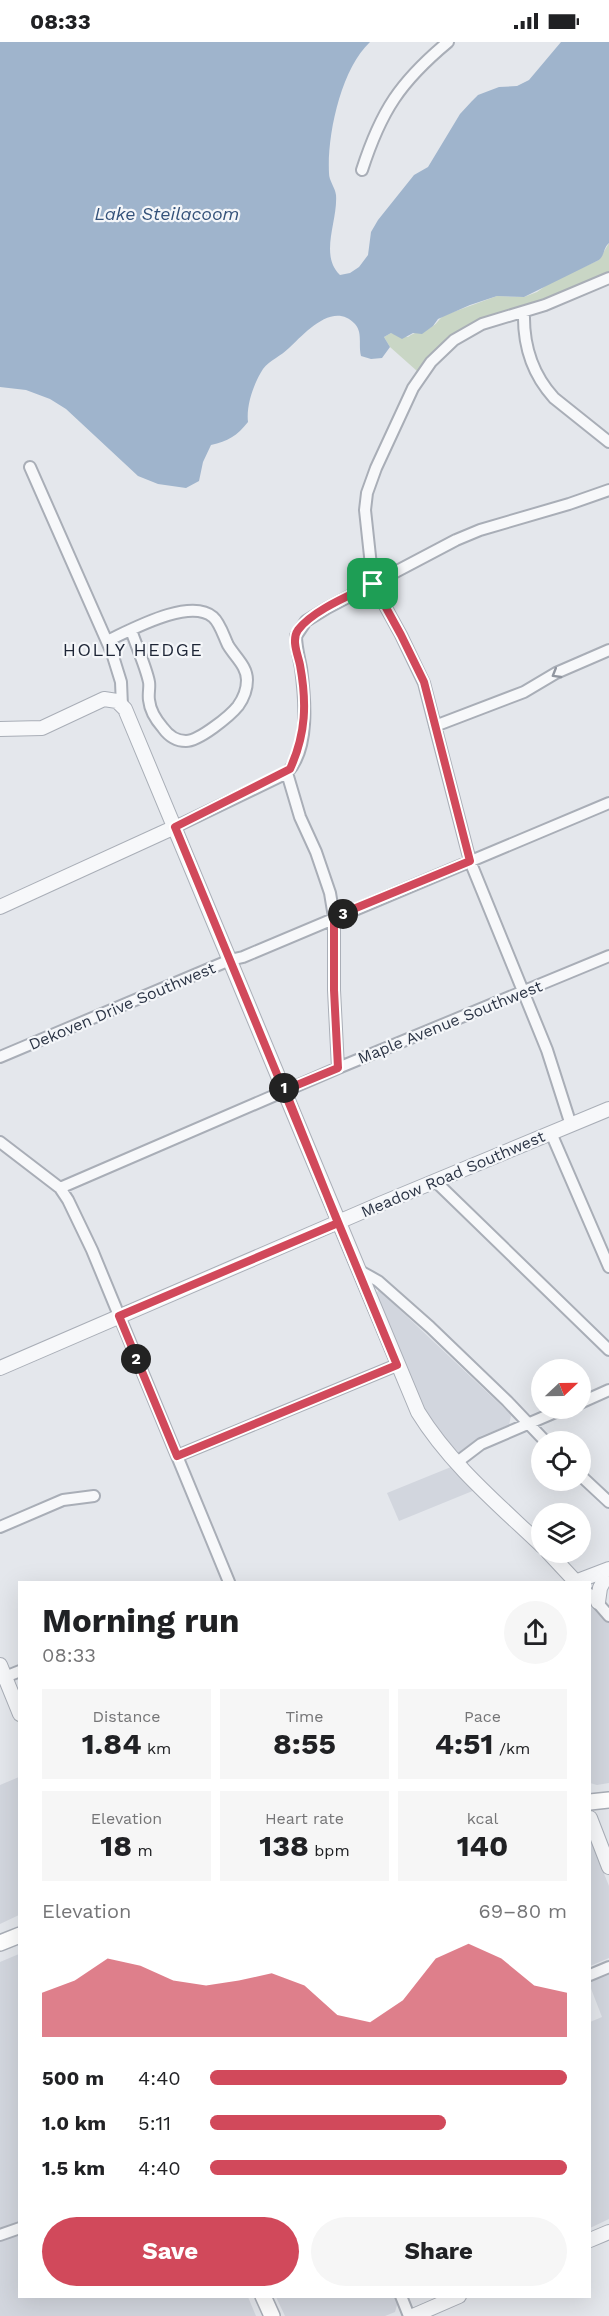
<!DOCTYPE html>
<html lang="en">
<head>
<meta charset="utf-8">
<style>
	:root { --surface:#fff; --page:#f6f6f6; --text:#202124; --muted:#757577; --accent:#d1495b }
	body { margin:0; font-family:"Work Sans",sans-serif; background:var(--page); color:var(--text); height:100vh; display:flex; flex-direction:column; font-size:22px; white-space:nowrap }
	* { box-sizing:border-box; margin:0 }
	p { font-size:20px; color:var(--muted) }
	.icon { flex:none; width:33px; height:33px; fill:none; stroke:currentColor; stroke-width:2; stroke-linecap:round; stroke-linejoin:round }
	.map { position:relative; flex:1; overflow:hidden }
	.panel { position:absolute; left:18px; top:1539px; width:573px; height:717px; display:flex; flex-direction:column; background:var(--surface); border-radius:0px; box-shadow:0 6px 24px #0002 }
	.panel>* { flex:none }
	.needle { width:39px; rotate:68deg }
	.controls { position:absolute; left:531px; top:1317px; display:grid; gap:12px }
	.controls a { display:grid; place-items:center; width:60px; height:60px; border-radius:50%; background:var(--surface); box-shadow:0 6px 24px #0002; font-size:30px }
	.pin { position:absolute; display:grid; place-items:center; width:51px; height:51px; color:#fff; margin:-26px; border-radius:12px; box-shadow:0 3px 9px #0006 }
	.km { position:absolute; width:30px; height:30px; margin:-15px; border-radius:50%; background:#222; color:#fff; font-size:16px; line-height:30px; text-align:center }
	.round { display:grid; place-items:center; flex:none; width:63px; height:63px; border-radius:32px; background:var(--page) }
	.headline { display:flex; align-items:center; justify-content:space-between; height:102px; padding:0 24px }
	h1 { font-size:33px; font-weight:700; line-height:45px }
	.figures { display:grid; grid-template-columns:repeat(3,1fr); gap:9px; height:102px; padding:6px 24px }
	.figures div { display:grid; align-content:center; border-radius:0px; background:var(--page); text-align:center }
	.figures b { font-size:30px; font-weight:700 }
	.figures small { font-size:16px; font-weight:400 }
	.figures p { font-size:16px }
	.chart { height:168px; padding:12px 24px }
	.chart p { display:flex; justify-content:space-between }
	.chart svg { width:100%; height:108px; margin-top:6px; fill:var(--accent); opacity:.7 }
	.cta { display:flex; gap:12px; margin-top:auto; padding:12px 24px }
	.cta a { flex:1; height:69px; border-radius:36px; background:var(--accent); color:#fff; font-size:24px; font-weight:700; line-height:69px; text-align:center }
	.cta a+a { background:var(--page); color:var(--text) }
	ul { padding:0 24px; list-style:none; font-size:20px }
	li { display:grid; grid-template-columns:96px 72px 1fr; align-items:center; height:45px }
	li i { height:15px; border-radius:8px; background:var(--accent) }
	.status { display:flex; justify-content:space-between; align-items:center; height:42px; padding:0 30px; background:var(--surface); direction:ltr }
	.status svg { height:16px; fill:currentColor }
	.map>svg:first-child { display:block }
</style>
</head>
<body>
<div class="status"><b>08:33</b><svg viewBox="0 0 49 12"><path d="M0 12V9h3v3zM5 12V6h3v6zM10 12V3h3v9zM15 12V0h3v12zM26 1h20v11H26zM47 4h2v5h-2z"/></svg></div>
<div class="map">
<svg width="609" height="2274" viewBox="0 0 609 2274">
	<rect width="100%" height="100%" fill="#e4e7ec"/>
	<path fill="#d2d6de" d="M379 1248 508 1370 511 1374 509 1383 481 1394 458 1411 426 1372 378 1257 376 1251Z
		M451 1425 475 1448 399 1479 387 1451Z
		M590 1560 609 1580V1741L597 1743 590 1741Z
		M19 1735V1873L0 1882V1743Z
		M590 1797 609 1844V1916L590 1924Z
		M19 1912 20 2254 248 2255 256 2274H0V1920Z
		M609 1929V2177L590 2186V1980L602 1975 590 1944V1937Z
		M276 2255H397V2263L395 2270 385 2274H285Z"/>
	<path fill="#c9d6c5" d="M609 201V231L534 262 479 278 450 294 417 329 390 305 384 295 391 291 408 295C415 289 426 289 433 284 438 281 439 276 445 273L497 254 524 255 537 250 551 240 599 218Z"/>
	<path fill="#9fb4cc" d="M0 0H370C341 27 327 93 329 131 329 139 335 145 336 153 338 179 319 213 340 233L350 231 359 225 368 213 371 190 378 178 414 133 428 125 460 72 472 59 478 53 499 45 517 44 529 38 561 0H609V201C603 206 605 213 599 218L524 255 497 254 470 263 438 277 433 284 422 292 413 291 402 297 391 291 384 295 390 305 382 316 371 317 361 314C358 303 363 291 355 282 333 258 304 292 289 306 281 314 270 318 263 327 254 341 246 363 248 380 237 394 228 399 211 403L203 420 199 439 186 446 158 442 138 434 66 367 50 357 26 348 0 345Z"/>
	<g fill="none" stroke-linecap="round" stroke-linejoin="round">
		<defs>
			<path id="minor" d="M362 128C381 69 400 40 448 0
				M524 270C523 303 532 332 554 356L609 400
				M30 425 112 611 121 640 122 664
				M107 599C131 588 190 555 213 575 220 581 224 595 228 603 235 615 247 624 247 638 247 647 243 657 238 664 230 674 199 699 186 699 176 699 168 693 163 686 156 678 150 668 149 658 148 652 150 645 149 640 146 625 136 603 131 588
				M435 684 524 650 556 631 609 608
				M287 731 300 775 316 810 330 851 334 875V948L338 1026
				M175 785 287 731C310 706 305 657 301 626 299 615 296 605 296 594L306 579 327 566 456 498 480 488 569 462 609 448
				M0 1015 230 918 243 915 609 761
				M571 1083 547 1008 470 819 424 641 401 593 373 542 365 468 367 451 376 426 413 346 431 320 454 298 482 282 545 263 609 236
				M551 1091 609 1225
				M0 1100 60 1146 68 1158 92 1208 229 1540
				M435 1139 609 1308
				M60 1146 338 1026 609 914
				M360 1229 378 1239 430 1285 507 1359 546 1400
				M580 1361 609 1348
				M177 1414 397 1323
				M456 1421 481 1402 565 1366
				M580 1433 609 1460
				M0 1485 63 1458 94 1454
				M590 1552 609 1574
				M0 1637 20 1629
				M590 1933 609 1925
				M0 2193 20 2186
				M401 2254 409 2274"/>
			<path id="tertiary" d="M0 687 42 686 104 657 117 659 125 667 418 1370C450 1422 498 1462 542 1504
				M0 865 175 785
				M0 1326 380 1162 609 1067
				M548 1510 576 1540
				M575 1540 609 1527
				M598 1560 600 1546 609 1529
				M0 1623 20 1672
				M590 1776 609 1825
				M590 2198 609 2190
				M413 2274 459 2254"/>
			<path id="secondary" d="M590 1760 609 1758
				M0 1901 20 1893
				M263 2254 272 2274"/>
		</defs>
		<use href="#minor" stroke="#a9aeb7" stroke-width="14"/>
		<use href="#tertiary" stroke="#a9aeb7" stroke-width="16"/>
		<use href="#secondary" stroke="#a9aeb7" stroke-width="18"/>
		<use href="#minor" stroke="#f7f8fa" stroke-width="10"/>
		<use href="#tertiary" stroke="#f7f8fa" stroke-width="14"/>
		<use href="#secondary" stroke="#fff" stroke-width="15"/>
	</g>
	<defs><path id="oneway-chevron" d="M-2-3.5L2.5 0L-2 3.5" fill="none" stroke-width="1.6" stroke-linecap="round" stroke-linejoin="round" transform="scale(1.5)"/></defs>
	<use stroke="#9196a0" href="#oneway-chevron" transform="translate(556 632) rotate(149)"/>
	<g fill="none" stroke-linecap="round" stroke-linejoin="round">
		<defs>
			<path id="route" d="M373 542C351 553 313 568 298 588 291 598 298 613 300 623 307 661 306 692 290 727L175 785 397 1323 177 1414 119 1274 338 1181 285 1048 338 1026 334 948V875L470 819 424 640 401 593 373 542"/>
		</defs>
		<use href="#route" stroke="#fff" stroke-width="12"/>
		<use href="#route" stroke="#d1495b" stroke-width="8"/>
	</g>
	<g text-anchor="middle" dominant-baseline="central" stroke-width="4.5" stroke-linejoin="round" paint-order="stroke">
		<g font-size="16" fill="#2b3445" stroke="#f4f6f9">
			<text transform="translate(122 964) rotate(-23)">Dekoven Drive Southwest</text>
			<text transform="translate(450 980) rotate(-22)">Maple Avenue Southwest</text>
			<text transform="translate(453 1132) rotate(-23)">Meadow Road Southwest</text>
		</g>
		<g font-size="18" font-style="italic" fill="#34527a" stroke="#f4f6f9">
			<text x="167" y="171">Lake Steilacoom</text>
		</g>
		<g font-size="18" letter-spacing="1.5" fill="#1d2536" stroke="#f4f6f9">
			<text x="133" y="607">HOLLY HEDGE</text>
		</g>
	</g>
</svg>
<div class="controls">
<a><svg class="needle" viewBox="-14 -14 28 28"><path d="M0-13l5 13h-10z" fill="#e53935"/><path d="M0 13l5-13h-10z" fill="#757577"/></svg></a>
<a><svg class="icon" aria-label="locate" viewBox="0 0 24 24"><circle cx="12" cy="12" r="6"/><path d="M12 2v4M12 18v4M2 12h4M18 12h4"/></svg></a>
<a><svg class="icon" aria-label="layers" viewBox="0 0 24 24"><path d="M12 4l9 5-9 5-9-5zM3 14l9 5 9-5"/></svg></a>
</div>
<div class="pin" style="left:373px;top:542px;background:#1e9e55"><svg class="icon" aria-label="arrive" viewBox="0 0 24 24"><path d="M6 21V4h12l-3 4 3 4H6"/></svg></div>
<b class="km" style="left:284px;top:1046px">1</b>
<b class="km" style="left:136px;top:1317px">2</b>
<b class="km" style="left:343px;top:872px">3</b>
<section class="panel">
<div class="headline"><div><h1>Morning run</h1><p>08:33</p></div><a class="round"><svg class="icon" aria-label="share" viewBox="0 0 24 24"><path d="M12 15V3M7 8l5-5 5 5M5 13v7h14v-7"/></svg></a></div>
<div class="figures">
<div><p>Distance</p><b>1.84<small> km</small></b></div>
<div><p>Time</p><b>8:55</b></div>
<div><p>Pace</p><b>4:51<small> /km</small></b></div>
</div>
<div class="figures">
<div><p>Elevation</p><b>18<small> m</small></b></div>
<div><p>Heart rate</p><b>138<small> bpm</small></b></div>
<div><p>kcal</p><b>140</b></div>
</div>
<div class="chart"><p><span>Elevation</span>69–80 m</p>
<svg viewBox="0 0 160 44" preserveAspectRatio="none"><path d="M0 44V26L10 21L20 12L30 15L40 21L50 23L60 21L70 18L80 23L90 35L100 38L110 29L120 12L130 6L140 12L150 23L160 26V44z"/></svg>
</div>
<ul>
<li><b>500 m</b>4:40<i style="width:100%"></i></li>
<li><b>1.0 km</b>5:11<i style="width:66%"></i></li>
<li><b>1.5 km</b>4:40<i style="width:100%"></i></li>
</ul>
<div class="cta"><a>Save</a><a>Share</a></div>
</section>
</div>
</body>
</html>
